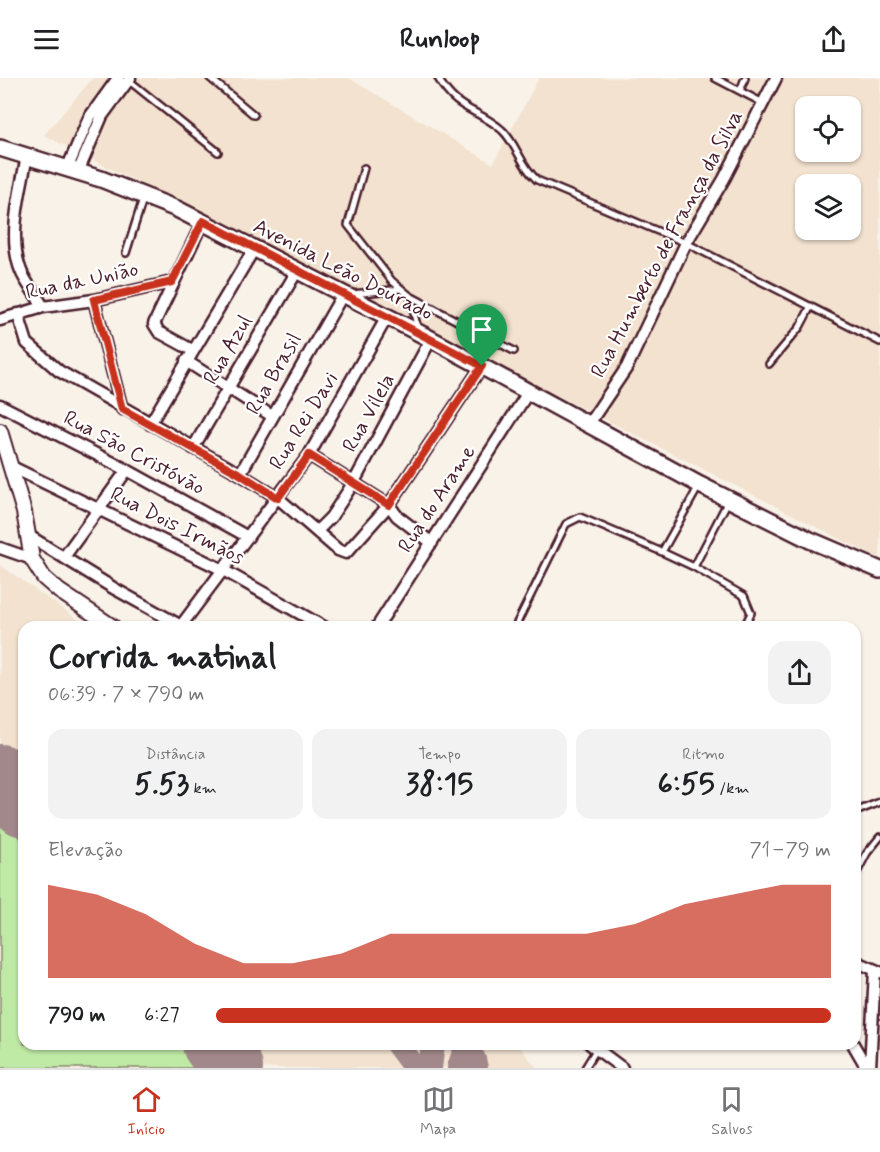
<!DOCTYPE html>
<html lang="pt">
<head>
<meta charset="utf-8">
<style>
	:root { --surface:#fff; --page:#f2f2f2; --text:#202124; --muted:#757577; --line:#e0e0e0; --accent:#c8321e }
	body { margin:0; font-family:Mynerve,sans-serif; background:var(--page); color:var(--text); height:100vh; display:flex; flex-direction:column; font-size:22px; white-space:nowrap }
	* { box-sizing:border-box; margin:0 }
	p { font-size:20px; color:var(--muted) }
	.icon { flex:none; width:33px; height:33px; fill:none; stroke:currentColor; stroke-width:2; stroke-linecap:round; stroke-linejoin:round }
	.map { position:relative; flex:1; overflow:hidden }
	.side { position:absolute; left:18px; top:543px; width:843px; height:429px; display:flex; flex-direction:column; background:var(--surface); border-radius:18px; box-shadow:0 2px 4px #0004 }
	.side>* { flex:none }
	.controls { position:absolute; left:795px; top:18px; display:grid; gap:12px }
	.controls a { display:grid; place-items:center; width:66px; height:66px; border-radius:12px; background:var(--surface); box-shadow:0 2px 4px #0004; font-size:30px }
	.pin { position:absolute; display:grid; place-items:center; width:51px; height:51px; color:#fff; margin:-62px -26px; border-radius:50% 50% 50% 0; rotate:-45deg; box-shadow:0 0 6px #0007 }
	.pin .icon { rotate:45deg }
	.round { display:grid; place-items:center; flex:none; width:63px; height:63px; border-radius:18px; background:var(--page) }
	.overview { display:flex; align-items:center; justify-content:space-between; height:102px; padding:0 30px }
	h1 { font-size:33px; font-weight:700; line-height:45px }
	.figures { display:grid; grid-template-columns:repeat(3,1fr); gap:9px; height:102px; padding:6px 30px }
	.figures div { display:grid; align-content:center; border-radius:15px; background:var(--page); text-align:center }
	.figures b { font-size:30px; font-weight:700 }
	.figures small { font-size:16px; font-weight:400 }
	.figures p { font-size:16px }
	.chart { height:168px; padding:12px 30px }
	.chart p { display:flex; justify-content:space-between }
	.chart svg { width:100%; height:108px; margin-top:6px; fill:var(--accent); opacity:.7 }
	ul { padding:0 30px; list-style:none; font-size:20px }
	li { display:grid; grid-template-columns:96px 72px 1fr; align-items:center; height:45px }
	li i { height:15px; border-radius:8px; background:var(--accent) }
	header { display:flex; justify-content:space-between; align-items:center; height:78px; padding:0 30px; background:var(--surface); font-size:27px; font-weight:700 }
	.dock { display:flex; justify-content:space-around; align-items:center; height:84px; border-top:2px solid var(--line); background:var(--surface); font-size:16px; color:var(--muted) }
	.dock a { display:grid; justify-items:center; gap:3px }
	.dock .selected { color:var(--accent) }
	.map>svg:first-child { display:block }
</style>
</head>
<body>
<header><svg class="icon" aria-label="menu" viewBox="0 0 24 24"><path d="M4 6h16M4 12h16M4 18h16"/></svg>Runloop<svg class="icon" aria-label="share" viewBox="0 0 24 24"><path d="M12 15V3M7 8l5-5 5 5M5 13v7h14v-7"/></svg></header>
<div class="map">
<svg width="880" height="990" viewBox="0 0 880 990">
	<rect width="100%" height="100%" fill="#f9f2e9"/>
	<filter id="ink" filterUnits="userSpaceOnUse"><feTurbulence type="fractalNoise" baseFrequency=".0167" numOctaves="2"/><feDisplacementMap in="SourceGraphic" scale="12" xChannelSelector="R" yChannelSelector="G"/><feConvolveMatrix kernelMatrix="1 2 1 2 8 2 1 2 1" color-interpolation-filters="sRGB"/></filter>
	<g filter="url(#ink)">
		<path fill="#f2e2cf" fill-rule="evenodd" d="M93 0H349L493 86 539 0H880V481L44 57ZM806 28H850V74H806ZM806 106H850V152H806Z
			M0 487 89 549H24V966H517L537 990H0Z"/>
		<path fill="#bfeaa6" stroke="#848468" stroke-width="1.5" d="M0 734 24 764V966H184L203 990H0Z"/>
		<g fill="none" stroke-linecap="round" stroke-linejoin="round">
			<path stroke="#a2888a" stroke-width="24" d="M397 966 415 990
				M430 990 433 966
				M459 990 463 977 474 981 476 990"/>
			<path stroke="#a2888a" stroke-width="62" d="M0 697 24 728
				M213 966 232 990"/>
			<defs>
				<path id="service" d="M210 0 254 37
					M438 0C457 34 477 30 502 52 517 66 520 87 537 102L686 165 880 264
					M715 0 763 25
					M127 1 218 74
					M740 13 745 0
					M364 90 348 147 392 203 410 218 418 252
					M126 175 144 118
					M352 216 401 211
					M410 218 514 273
					M769 286 800 249 811 228
					M728 423 694 489 744 518 751 535 744 549
					M662 474 694 489
					M515 549 566 446 580 439 662 474 699 408
					M855 734 880 724
					M855 798 867 775 880 759
					M585 990 596 972"/>
				<path id="minor" d="M27 77C21 113 7 158 21 193 26 206 37 217 43 229
					M67 91 89 40 118 0
					M78 94 102 38 130 0
					M94 222 122 331
					M18 236 27 265 59 293 240 396 278 420 338 472 346 475 389 427 482 288
					M0 242 43 229 94 222 172 204
					M192 272 159 254 154 246 203 143
					M186 283 272 338
					M0 327 127 392 248 459
					M150 346 254 171
					M588 347 627 289 686 165 724 101 776 0
					M193 370 297 193
					M309 377 389 427 397 438 432 465
					M10 388 223 492 324 549
					M240 396 343 216
					M317 453 331 439 354 404 431 261
					M29 458 115 511 183 549
					M0 470 32 481
					M64 479 127 392
					M180 549 309 377 387 239
					M377 549 529 313
					M855 883 880 894
					M590 966 622 990
					M853 966 867 990
					M870 990 875 892"/>
				<path id="tertiary" d="M0 353 24 434 32 481 44 500 59 513 113 549"/>
				<path id="secondary" d="M0 70 101 101 177 131 431 261 700 407 810 462 880 492"/>
			</defs>
			<use href="#service" stroke="#4a1f2b" stroke-width="10"/>
			<use href="#minor" stroke="#4a1f2b" stroke-width="15"/>
			<use href="#tertiary" stroke="#4a1f2b" stroke-width="18"/>
			<use href="#secondary" stroke="#4a1f2b" stroke-width="20"/>
			<use href="#service" stroke="#fff" stroke-width="5"/>
			<use href="#minor" stroke="#fff" stroke-width="10"/>
			<use href="#tertiary" stroke="#fff" stroke-width="14"/>
			<use href="#secondary" stroke="#fff" stroke-width="15"/>
		</g>
	</g>
	<g fill="none" stroke-linecap="round" stroke-linejoin="round" filter="url(#ink)">
		<defs>
			<path id="route" d="M203 143 482 288 389 427 309 377 278 420 240 396 122 331 94 222 172 204Z"/>
		</defs>
		<use href="#route" stroke="#fff" stroke-width="12"/>
		<use href="#route" stroke="#c8321e" stroke-width="8"/>
	</g>
	<g text-anchor="middle" dominant-baseline="central" stroke-width="4.5" stroke-linejoin="round" paint-order="stroke">
		<g font-size="21" fill="#4a1f2b" stroke="#fff">
			<text transform="translate(667 166) rotate(-62)">Rua Humberto de França da Silva</text>
			<text transform="translate(343 192) rotate(27)">Avenida Leão Dourado</text>
			<text transform="translate(82 203) rotate(-12)">Rua da União</text>
			<text transform="translate(228 272) rotate(-60)">Rua Azul</text>
			<text transform="translate(274 296) rotate(-60)">Rua Brasil</text>
			<text transform="translate(369 335) rotate(-61)">Rua Vilela</text>
			<text transform="translate(304 343) rotate(-58)">Rua Rei Davi</text>
			<text transform="translate(134 375) rotate(28)">Rua São Cristóvão</text>
			<text transform="translate(437 421) rotate(-57)">Rua do Arame</text>
			<text transform="translate(177 448) rotate(27)">Rua Dois Irmãos</text>
		</g>
	</g>
</svg>
<div class="controls">
<a><svg class="icon" aria-label="locate" viewBox="0 0 24 24"><circle cx="12" cy="12" r="6"/><path d="M12 2v4M12 18v4M2 12h4M18 12h4"/></svg></a>
<a><svg class="icon" aria-label="layers" viewBox="0 0 24 24"><path d="M12 4l9 5-9 5-9-5zM3 14l9 5 9-5"/></svg></a>
</div>
<div class="pin" style="left:482px;top:288px;background:#1e9e55"><svg class="icon" aria-label="arrive" viewBox="0 0 24 24"><path d="M6 21V4h12l-3 4 3 4H6"/></svg></div>
<section class="side">
<div class="overview"><div><h1>Corrida matinal</h1><p>06:39 · 7 × 790 m</p></div><a class="round"><svg class="icon" aria-label="share" viewBox="0 0 24 24"><path d="M12 15V3M7 8l5-5 5 5M5 13v7h14v-7"/></svg></a></div>
<div class="figures">
<div><p>Distância</p><b>5.53<small> km</small></b></div>
<div><p>Tempo</p><b>38:15</b></div>
<div><p>Ritmo</p><b>6:55<small> /km</small></b></div>
</div>
<div class="chart"><p><span>Elevação</span>71–79 m</p>
<svg viewBox="0 0 160 44" preserveAspectRatio="none"><path d="M0 44V6L10 10L20 18L30 30L40 38L50 38L60 34L70 26L80 26L90 26L100 26L110 26L120 22L130 14L140 10L150 6L160 6V44z"/></svg>
</div>
<ul>
<li><b>790 m</b>6:27<i style="width:100%"></i></li>
</ul>
</section>
</div>
<nav class="dock">
<a class="selected"><svg class="icon" aria-label="home" viewBox="0 0 24 24"><path d="M3 11l9-7 9 7M6 9v11h12V9"/></svg>Início</a>
<a><svg class="icon" aria-label="map" viewBox="0 0 24 24"><path d="M3 6l6-2 6 2 6-2v14l-6 2-6-2-6 2zM9 4v14M15 6v14"/></svg>Mapa</a>
<a><svg class="icon" aria-label="saved" viewBox="0 0 24 24"><path d="M7 4h10v16l-5-4-5 4z"/></svg>Salvos</a>
</nav>
</body>
</html>
